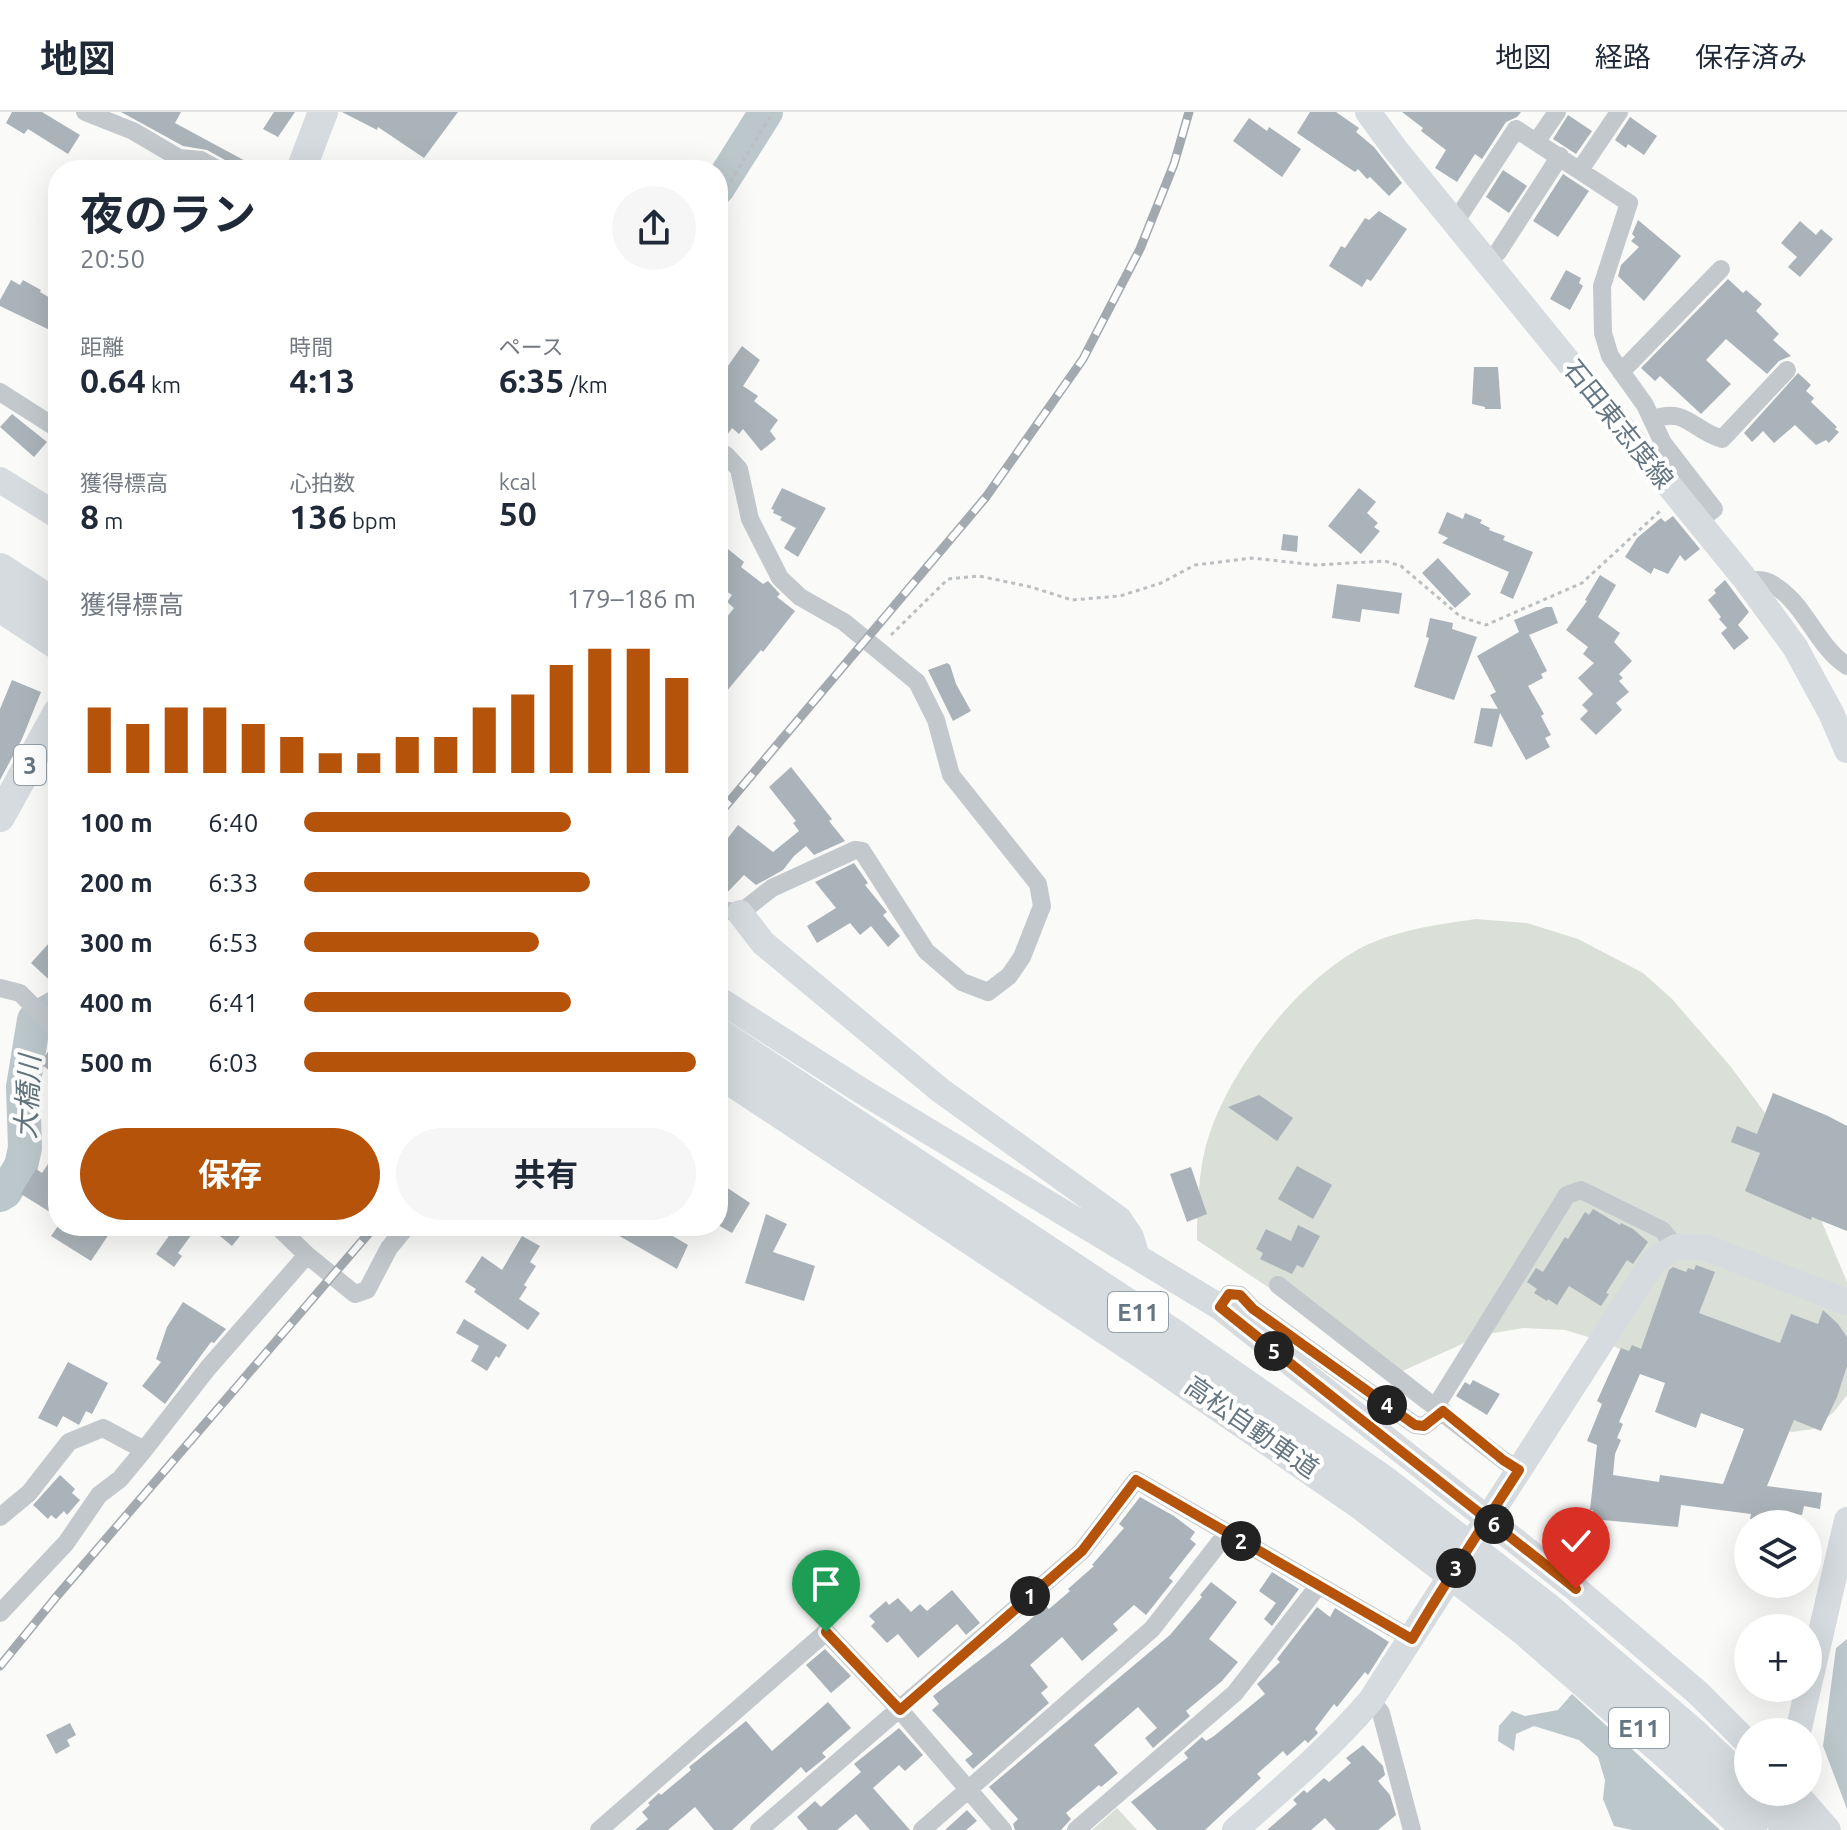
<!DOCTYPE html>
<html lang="ja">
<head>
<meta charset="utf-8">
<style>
	:root { --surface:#fff; --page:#f6f6f7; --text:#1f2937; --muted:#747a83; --line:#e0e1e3; --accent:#b45309 }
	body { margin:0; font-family:Ubuntu,"Noto Sans JP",sans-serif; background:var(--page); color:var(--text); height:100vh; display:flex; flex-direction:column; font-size:30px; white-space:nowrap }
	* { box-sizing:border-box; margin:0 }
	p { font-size:26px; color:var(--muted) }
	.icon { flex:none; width:44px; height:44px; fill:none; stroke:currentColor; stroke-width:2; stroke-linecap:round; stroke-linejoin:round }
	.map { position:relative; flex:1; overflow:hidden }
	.panel { position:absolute; left:48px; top:48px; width:680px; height:1076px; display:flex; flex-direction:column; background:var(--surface); border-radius:32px; box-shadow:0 8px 32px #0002 }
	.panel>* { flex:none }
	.buttons { position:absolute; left:1734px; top:1398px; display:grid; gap:16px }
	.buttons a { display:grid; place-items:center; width:88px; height:88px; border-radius:50%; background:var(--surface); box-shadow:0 8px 32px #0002; font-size:40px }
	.pin { position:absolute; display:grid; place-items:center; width:68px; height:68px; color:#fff; margin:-82px -34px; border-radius:50% 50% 50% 0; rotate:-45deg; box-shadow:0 0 8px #0007 }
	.pin .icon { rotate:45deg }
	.km { position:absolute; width:40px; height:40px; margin:-20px; border-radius:50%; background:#222; color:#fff; font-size:22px; line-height:40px; text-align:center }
	.round { display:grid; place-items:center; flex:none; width:84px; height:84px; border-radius:42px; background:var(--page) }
	.overview { display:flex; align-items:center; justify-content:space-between; height:136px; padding:0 32px }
	h1 { font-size:44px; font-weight:700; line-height:60px }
	.figures { display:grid; grid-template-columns:repeat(3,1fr); gap:12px; height:136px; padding:8px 32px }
	.figures div { display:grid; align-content:center }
	.figures b { font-size:34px; font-weight:700 }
	.figures small { font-size:22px; font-weight:400 }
	.figures p { font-size:22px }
	.chart { height:224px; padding:16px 32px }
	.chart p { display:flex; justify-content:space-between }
	.chart svg { width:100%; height:144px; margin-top:8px; stroke:var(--accent); stroke-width:6 }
	.button { display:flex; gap:16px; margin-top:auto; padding:16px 32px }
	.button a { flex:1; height:92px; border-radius:48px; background:var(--accent); color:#fff; font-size:32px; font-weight:700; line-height:92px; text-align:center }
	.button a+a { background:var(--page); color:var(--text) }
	ul { padding:0 32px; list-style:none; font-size:26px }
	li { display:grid; grid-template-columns:128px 96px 1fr; align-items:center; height:60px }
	li i { height:20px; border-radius:10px; background:var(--accent) }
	header { display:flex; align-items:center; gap:48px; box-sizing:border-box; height:112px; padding:0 40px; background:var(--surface); border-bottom:2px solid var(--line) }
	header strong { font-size:38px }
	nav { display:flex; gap:44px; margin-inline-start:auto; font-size:28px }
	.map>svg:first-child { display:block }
</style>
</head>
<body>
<header>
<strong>地図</strong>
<nav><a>地図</a><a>経路</a><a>保存済み</a></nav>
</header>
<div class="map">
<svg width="1847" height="1718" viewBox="0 0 1847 1718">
	<rect width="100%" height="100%" fill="#fafaf8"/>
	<path fill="#dadfd7" d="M1476 807 1527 811 1578 827 1643 861 1672 887 1731 955 1771 1009 1814 1091 1847 1170V1283L1834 1300 1813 1317 1792 1320 1763 1313 1608 1231 1565 1218 1523 1216 1482 1223 1398 1261 1197 1128C1197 1100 1198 1070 1204 1042 1220 967 1299 864 1369 832 1403 817 1440 812 1476 807Z
		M1117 1696 1137 1718H1092Z"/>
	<path fill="#bbc7cb" d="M1847 1527V1697L1823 1634 1836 1536Z
		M1572 1582 1720 1718H1632L1614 1714 1603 1687 1605 1668 1598 1645 1579 1628 1534 1614 1516 1622 1514 1639 1498 1629 1499 1614 1512 1599 1525 1604 1558 1598Z"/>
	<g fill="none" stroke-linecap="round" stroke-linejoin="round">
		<path stroke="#bbc7cb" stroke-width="34" d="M718 76 766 0
			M0 1083 5 1080 21 1054 25 1036 23 975 34 908 58 894"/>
	</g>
	<path fill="#aab3b9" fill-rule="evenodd" d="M12 0H42L80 23 68 42 28 17 24 22 6 11Z
		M121 0H181L175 11 262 58H231L225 48 207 38 183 34Z
		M274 0H295L278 25 263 17Z
		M342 0H458L424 46 378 15 377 18Z
		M1310 0H1336L1359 16 1356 20 1374 35 1402 71 1389 84 1370 65 1367 67 1358 57 1355 60 1346 54 1297 21Z
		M1402 0H1521L1517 5 1506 10 1482 47 1475 42 1457 70 1435 56 1446 38 1421 19 1423 16Z
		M1568 3 1592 19 1576 42 1553 27Z
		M1630 5 1657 24 1644 43 1628 32 1626 36 1615 28Z
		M1249 6 1267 19 1269 15 1301 37 1282 65 1233 29Z
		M1503 58 1527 74 1509 101 1486 85Z
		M1563 62 1589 79 1558 125 1533 109Z
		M1379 99 1407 117 1371 169 1367 167 1362 175 1329 154 1341 134 1345 136 1365 106 1369 108Z
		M1638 108 1681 144 1644 189 1618 164 1621 153 1639 135 1631 129 1635 125 1632 122Z
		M1800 109 1816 123 1821 117 1833 127 1800 165 1788 155 1797 145 1781 131Z
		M1566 158 1581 166 1579 171 1583 174 1570 198 1550 187Z
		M1728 167 1743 181 1746 178 1762 192 1756 199 1779 222 1773 228 1791 244 1779 249 1767 262 1726 227 1706 248 1731 272 1701 302 1660 264 1655 269 1641 256Z
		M11 168 20 173 23 168 41 178 40 180 57 190 53 204 58 207V222L0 194V188Z
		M742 234 760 248 743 274 758 284 754 289 778 308 770 319 776 327 761 339 743 317 739 322 732 316 727 323 718 317V289L727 278 718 272V268Z
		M1474 255H1498L1501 297H1485V295L1472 292Z
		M1798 261 1811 273 1806 279 1814 286 1811 290 1837 315 1835 317 1839 320 1829 331 1826 328 1816 333 1795 313 1774 331 1763 319 1752 330 1744 321Z
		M12 302 47 330 34 345 0 315Z
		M782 376 826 396 798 445 784 436 796 416 780 408 782 405 773 401 774 398 771 397Z
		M1359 376 1376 390 1367 401 1378 411 1374 415 1380 419 1361 442 1328 414Z
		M1447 400 1463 407 1465 401 1482 408 1480 411 1490 416 1489 418 1505 424 1503 428 1533 440 1513 487 1500 481 1509 460 1442 431 1448 426 1438 421Z
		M1673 404 1700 437 1685 449 1680 443 1668 462 1654 456 1651 462 1625 445 1637 426 1661 406 1665 410Z
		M1283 422 1298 424 1297 440 1281 438Z
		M718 429 744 450 741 455 763 472 768 469 780 482 777 485 795 499 763 540 761 538 726 580 718 573V563L725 555 718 549V516L734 496 727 490 732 483 718 474Z
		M1438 446 1471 482 1455 496 1422 461Z
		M1600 463 1616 473 1598 505 1620 521 1614 530 1632 549 1619 562 1623 566 1619 569 1629 580 1616 591 1622 598 1596 623 1580 607 1588 599 1582 593 1593 582 1578 566 1594 551 1583 542 1588 535 1566 518 1587 489 1585 488Z
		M1725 468 1749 500 1738 513 1749 526 1734 538 1721 521 1727 516 1719 507 1721 505 1708 488 1716 481 1714 478Z
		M1337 472 1402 481 1399 502 1362 497 1360 510 1332 506Z
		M1546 495H1552L1558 511 1529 523 1547 559 1541 562 1543 566 1528 574 1544 602 1541 604 1551 623 1545 626 1550 635 1526 648 1500 601 1492 635 1474 631 1481 596 1498 597 1490 583 1496 580 1477 544 1519 520 1514 508Z
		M1430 506 1453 511 1452 517 1477 525 1454 588 1414 575 1429 526 1426 525Z
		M947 551 950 553 956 572 971 599 953 609 928 558Z
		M12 568 41 580 22 627 0 668V597Z
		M791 655 832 707 829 709 845 729 814 743 806 734 794 744 783 758 756 773 744 763 722 786 718 785V739L738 713 773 740 799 719 793 711 796 709 769 675Z
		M854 751 868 771 865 773 887 800 883 803 900 824 888 835 871 814 860 823 850 811 817 831 807 814 836 796 815 770Z
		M58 821V876L31 851Z
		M55 930 58 931V951L51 960 40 951Z
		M1773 981 1828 1004 1847 1014V1119L1812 1105 1811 1108 1745 1079 1760 1041 1731 1030 1737 1014 1757 1022Z
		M1259 983 1293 1006 1277 1029 1228 995Z
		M58 1037V1105L21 1082 36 1057 42 1061Z
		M1297 1054 1332 1073 1313 1107 1278 1087Z
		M1191 1055 1207 1102 1187 1110 1170 1062Z
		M718 1073 725 1077 726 1075 750 1091 732 1121 718 1113Z
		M1593 1097 1620 1113 1621 1111 1633 1117 1648 1130 1633 1152 1627 1148 1606 1181 1609 1182 1601 1194 1569 1174 1557 1193 1548 1187 1547 1189 1534 1181 1537 1177 1527 1170 1536 1156 1543 1160 1565 1125 1568 1127 1585 1100 1589 1103Z
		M766 1102 787 1112 773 1140 815 1154 804 1189 745 1171Z
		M1298 1113 1320 1124 1303 1156 1297 1153 1292 1162 1260 1147 1263 1141 1256 1137 1266 1117 1291 1129Z
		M58 1114H96L109 1122 91 1149 51 1124Z
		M176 1114H198L178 1141 182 1144 174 1155 156 1142Z
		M208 1114H248L232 1134Z
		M602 1114H656L688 1133 677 1157Z
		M522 1124 540 1134 530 1150 536 1154 524 1173 527 1175 519 1187 540 1201 528 1218 474 1180 476 1177 465 1170 482 1144 502 1158Z
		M1696 1153 1715 1160 1699 1201 1780 1231 1791 1202 1818 1212 1823 1198 1838 1212 1847 1225V1254L1837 1285 1821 1319 1794 1308 1767 1374 1822 1381 1820 1397 1804 1394 1802 1403 1773 1399 1771 1410 1750 1407 1751 1402 1681 1393 1678 1415 1592 1407 1593 1398H1590L1597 1333 1587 1329 1602 1292 1597 1289 1621 1236 1629 1239 1632 1233 1641 1237 1669 1158 1673 1155 1686 1160 1688 1156 1694 1158ZM1640 1262 1665 1271 1655 1300 1696 1316 1701 1301 1744 1317 1723 1372 1660 1363 1659 1370 1613 1363 1615 1342 1621 1328 1617 1326 1623 1312 1619 1310Z
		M183 1190 226 1217 214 1231 211 1230 165 1292 142 1274 161 1250 156 1247 167 1215Z
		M464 1207 507 1233 499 1246 496 1244 487 1259 471 1249 479 1234 456 1221Z
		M68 1250 108 1271 92 1302 86 1299 79 1313 63 1304 57 1315 38 1306Z
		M1473 1268 1500 1282 1487 1303 1456 1284 1465 1270 1470 1273Z
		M60 1363 75 1377 72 1381 80 1388 67 1403 64 1399 56 1407 51 1403 48 1407 33 1393Z
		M1140 1385 1174 1404 1195 1420 1190 1427 1196 1432 1169 1466 1173 1469 1146 1503 1134 1493 1113 1512 1118 1518 1082 1549 1062 1525 1030 1553 1048 1575 1041 1581 1049 1591 973 1657 965 1648 973 1642 932 1598 939 1592 933 1584 1007 1527 1046 1494 1049 1497 1070 1479 1068 1477 1094 1454 1092 1453 1124 1416 1119 1412Z
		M1272 1460 1299 1477 1272 1514 1264 1507 1276 1491 1259 1479Z
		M1211 1470 1237 1490 1209 1527 1238 1550 1222 1569 1186 1599 1190 1604 1153 1636 1145 1626 1157 1616 1138 1595 1094 1633 1118 1661 1101 1675 1099 1673 1066 1701 1071 1707 1061 1718H1015L1013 1712 1018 1707 989 1675 1170 1523 1202 1485 1200 1483Z
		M952 1478 980 1511 966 1523 957 1512 918 1546 898 1522 887 1531 871 1514 875 1510 869 1504 886 1489 889 1493 898 1486 911 1500 920 1492 927 1499Z
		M1317 1495 1330 1505 1335 1496 1389 1530 1368 1563 1365 1560 1337 1595 1334 1592 1315 1617 1318 1621 1308 1631 1305 1628 1287 1644 1283 1639 1257 1662 1261 1666 1205 1718H1157L1131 1690 1188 1646 1184 1641 1202 1625 1206 1629 1214 1624 1265 1582 1257 1572 1280 1550 1277 1547Z
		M825 1537 851 1564 831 1581 806 1553Z
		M828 1590 851 1616 822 1641 826 1645 806 1661 801 1655 732 1718H714L695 1695 668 1718H635L648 1707 642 1700 650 1693 648 1691 659 1681 661 1683 691 1658 689 1655 746 1609 772 1639Z
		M70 1611 76 1623 67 1628 70 1634 56 1642 46 1623Z
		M899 1616 923 1643 905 1659 899 1653 873 1676 910 1718H870L856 1702 837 1718H808L797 1705 815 1689 821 1695 861 1660 854 1652Z
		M1363 1633 1383 1654 1385 1663 1378 1669 1390 1683 1396 1703 1378 1718H1336L1325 1706 1311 1718H1267L1297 1692 1293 1688 1304 1678 1307 1681 1324 1666 1329 1670 1351 1651 1346 1646Z
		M967 1698 977 1709 966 1718H945Z"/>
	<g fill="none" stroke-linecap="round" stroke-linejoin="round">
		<path stroke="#bbbfc2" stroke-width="3" stroke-dasharray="4 4" stroke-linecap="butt" d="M718 90 773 0
			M891 523 948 467 979 464 1031 475 1072 488 1120 484 1161 471 1195 453 1252 446 1316 453 1385 449 1401 454 1461 505 1486 513 1582 471 1660 399"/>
		<path stroke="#c3c8cc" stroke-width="18" d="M85 0 133 19 179 46 201 48 219 58
			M1537 29 1557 0
			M1580 58 1619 0
			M1453 108 1461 101 1516 17 1629 91 1602 174 1603 221 1610 244 1645 293 1663 331 1714 397 1698 409
			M1487 151 1498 140 1560 44
			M1621 260 1721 157
			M0 280 58 317
			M1653 307C1686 295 1692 318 1722 327L1787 258
			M718 338 727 344 739 357 750 407 780 466 800 485 844 510 917 570 936 608 951 663 1038 772 1042 794 1022 845 1009 864 988 880 962 870 926 839 862 739 855 738 772 776 740 801 718 797
			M1746 468C1753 468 1764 467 1770 471 1805 489 1815 533 1847 554
			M0 876 20 881 58 919
			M277 1114 307 1143 355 1182 367 1178 389 1136 407 1114
			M1278 1173 1503 1348 1519 1358
			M1220 1195 1229 1182 1240 1183 1253 1197 1415 1313 1424 1314 1443 1299
			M1436 1294 1567 1083 1581 1078 1662 1118 1676 1135
			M0 1405 29 1381 69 1330 103 1316 144 1338 208 1256 307 1143
			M0 1501 66 1431 99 1383 120 1367 144 1338
			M1371 1588 1381 1601 1412 1718
			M599 1718 826 1520 900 1598 1003 1718
			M759 1718 1082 1439 1136 1368 1412 1527
			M922 1718 1152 1517 1227 1421
			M1076 1718 1235 1581 1319 1473"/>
		<path stroke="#d6dbdf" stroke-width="26" d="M1368 0 1395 37 1746 468 1795 535 1831 601 1847 638
			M0 368 58 404
			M740 801 763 831 940 978 1119 1107 1131 1125 1136 1142
			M718 887 860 978 1220 1195 1576 1477 1698 1581 1748 1631
			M1798 1620 1847 1408
			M1795 1680 1828 1718
			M1235 1718C1283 1676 1330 1636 1371 1588L1654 1148 1676 1135H1704L1847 1190"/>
		<path stroke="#d6dbdf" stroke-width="30" d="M301 58 323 0
			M0 705 58 600"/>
		<path stroke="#d6dbdf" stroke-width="34" d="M0 458 58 496
			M0 493 58 531
			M718 923 1172 1223 1383 1370 1545 1496 1694 1624 1748 1675
			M718 958 1146 1242 1363 1392 1525 1517 1671 1644 1750 1718
			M1753 1680 1794 1718"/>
		<defs>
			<path id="rail" d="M718 703 986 385 1083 247 1140 137 1174 52 1189 0
				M0 1554 57 1484 375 1114"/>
		</defs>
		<use href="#rail" stroke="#a2aab0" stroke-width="9"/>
		<use href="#rail" stroke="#fff" stroke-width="6" stroke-dasharray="18" stroke-linecap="butt"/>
	</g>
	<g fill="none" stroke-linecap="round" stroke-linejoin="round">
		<defs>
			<path id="route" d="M826 1520 900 1598 1082 1439 1136 1368 1412 1527C1446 1469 1483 1414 1519 1358L1503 1348 1443 1299 1424 1314 1415 1313 1253 1197 1240 1183 1229 1182 1220 1195C1338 1290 1457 1383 1576 1477"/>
		</defs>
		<use href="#route" stroke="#fff" stroke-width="16"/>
		<use href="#route" stroke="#b45309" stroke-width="10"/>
	</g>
	<g text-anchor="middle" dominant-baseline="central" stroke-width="8" stroke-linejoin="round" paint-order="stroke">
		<g fill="#fff" stroke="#939fa8" stroke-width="2">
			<rect x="14" y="633" width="32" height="40" rx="6"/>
			<rect x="1108" y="1180" width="60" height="40" rx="6"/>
			<rect x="1609" y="1596" width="60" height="40" rx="6"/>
		</g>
		<g font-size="24" font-weight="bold" fill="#657683">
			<text x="30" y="653">3</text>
			<text x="1138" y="1200">E11</text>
			<text x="1639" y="1616">E11</text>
		</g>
		<g font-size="26" fill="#657683" stroke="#fff">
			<text transform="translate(1619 312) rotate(51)">石田東志度線</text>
			<text transform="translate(1252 1315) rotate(35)">高松自動車道</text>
		</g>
		<g font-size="28" font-style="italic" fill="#60757c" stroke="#fff">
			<text transform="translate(27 985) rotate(-87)">大橋川</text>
		</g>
	</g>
</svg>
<div class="buttons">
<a><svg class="icon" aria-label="layers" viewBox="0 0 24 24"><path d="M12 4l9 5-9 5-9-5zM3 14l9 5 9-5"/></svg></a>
<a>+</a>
<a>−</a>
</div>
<div class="pin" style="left:826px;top:1520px;background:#1e9e55"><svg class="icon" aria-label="arrive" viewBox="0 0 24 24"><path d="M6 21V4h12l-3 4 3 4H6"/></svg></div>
<div class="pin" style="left:1576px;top:1477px;background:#d93025"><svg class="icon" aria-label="check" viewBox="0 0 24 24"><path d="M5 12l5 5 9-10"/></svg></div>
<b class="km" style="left:1030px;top:1484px">1</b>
<b class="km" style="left:1241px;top:1429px">2</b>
<b class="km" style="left:1456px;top:1456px">3</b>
<b class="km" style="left:1387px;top:1293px">4</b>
<b class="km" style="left:1274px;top:1239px">5</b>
<b class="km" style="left:1494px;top:1412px">6</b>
<section class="panel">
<div class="overview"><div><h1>夜のラン</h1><p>20:50</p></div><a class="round"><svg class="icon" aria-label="share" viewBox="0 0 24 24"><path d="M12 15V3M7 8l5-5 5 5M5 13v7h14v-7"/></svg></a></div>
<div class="figures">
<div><p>距離</p><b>0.64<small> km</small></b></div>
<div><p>時間</p><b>4:13</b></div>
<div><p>ペース</p><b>6:35<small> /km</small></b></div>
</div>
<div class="figures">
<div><p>獲得標高</p><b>8<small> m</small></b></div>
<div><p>心拍数</p><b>136<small> bpm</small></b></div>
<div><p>kcal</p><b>50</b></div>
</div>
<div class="chart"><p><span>獲得標高</span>179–186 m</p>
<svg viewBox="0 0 160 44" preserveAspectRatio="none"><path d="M5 44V24M15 44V29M25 44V24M35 44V24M45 44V29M55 44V33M65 44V38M75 44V38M85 44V33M95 44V33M105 44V24M115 44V20M125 44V11M135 44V6M145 44V6M155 44V15"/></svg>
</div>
<ul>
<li><b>100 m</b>6:40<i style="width:68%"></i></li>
<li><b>200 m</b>6:33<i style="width:73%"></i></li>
<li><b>300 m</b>6:53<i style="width:60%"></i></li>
<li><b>400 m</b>6:41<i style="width:68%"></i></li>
<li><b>500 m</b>6:03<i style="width:100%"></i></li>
</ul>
<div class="button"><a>保存</a><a>共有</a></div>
</section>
</div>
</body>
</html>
